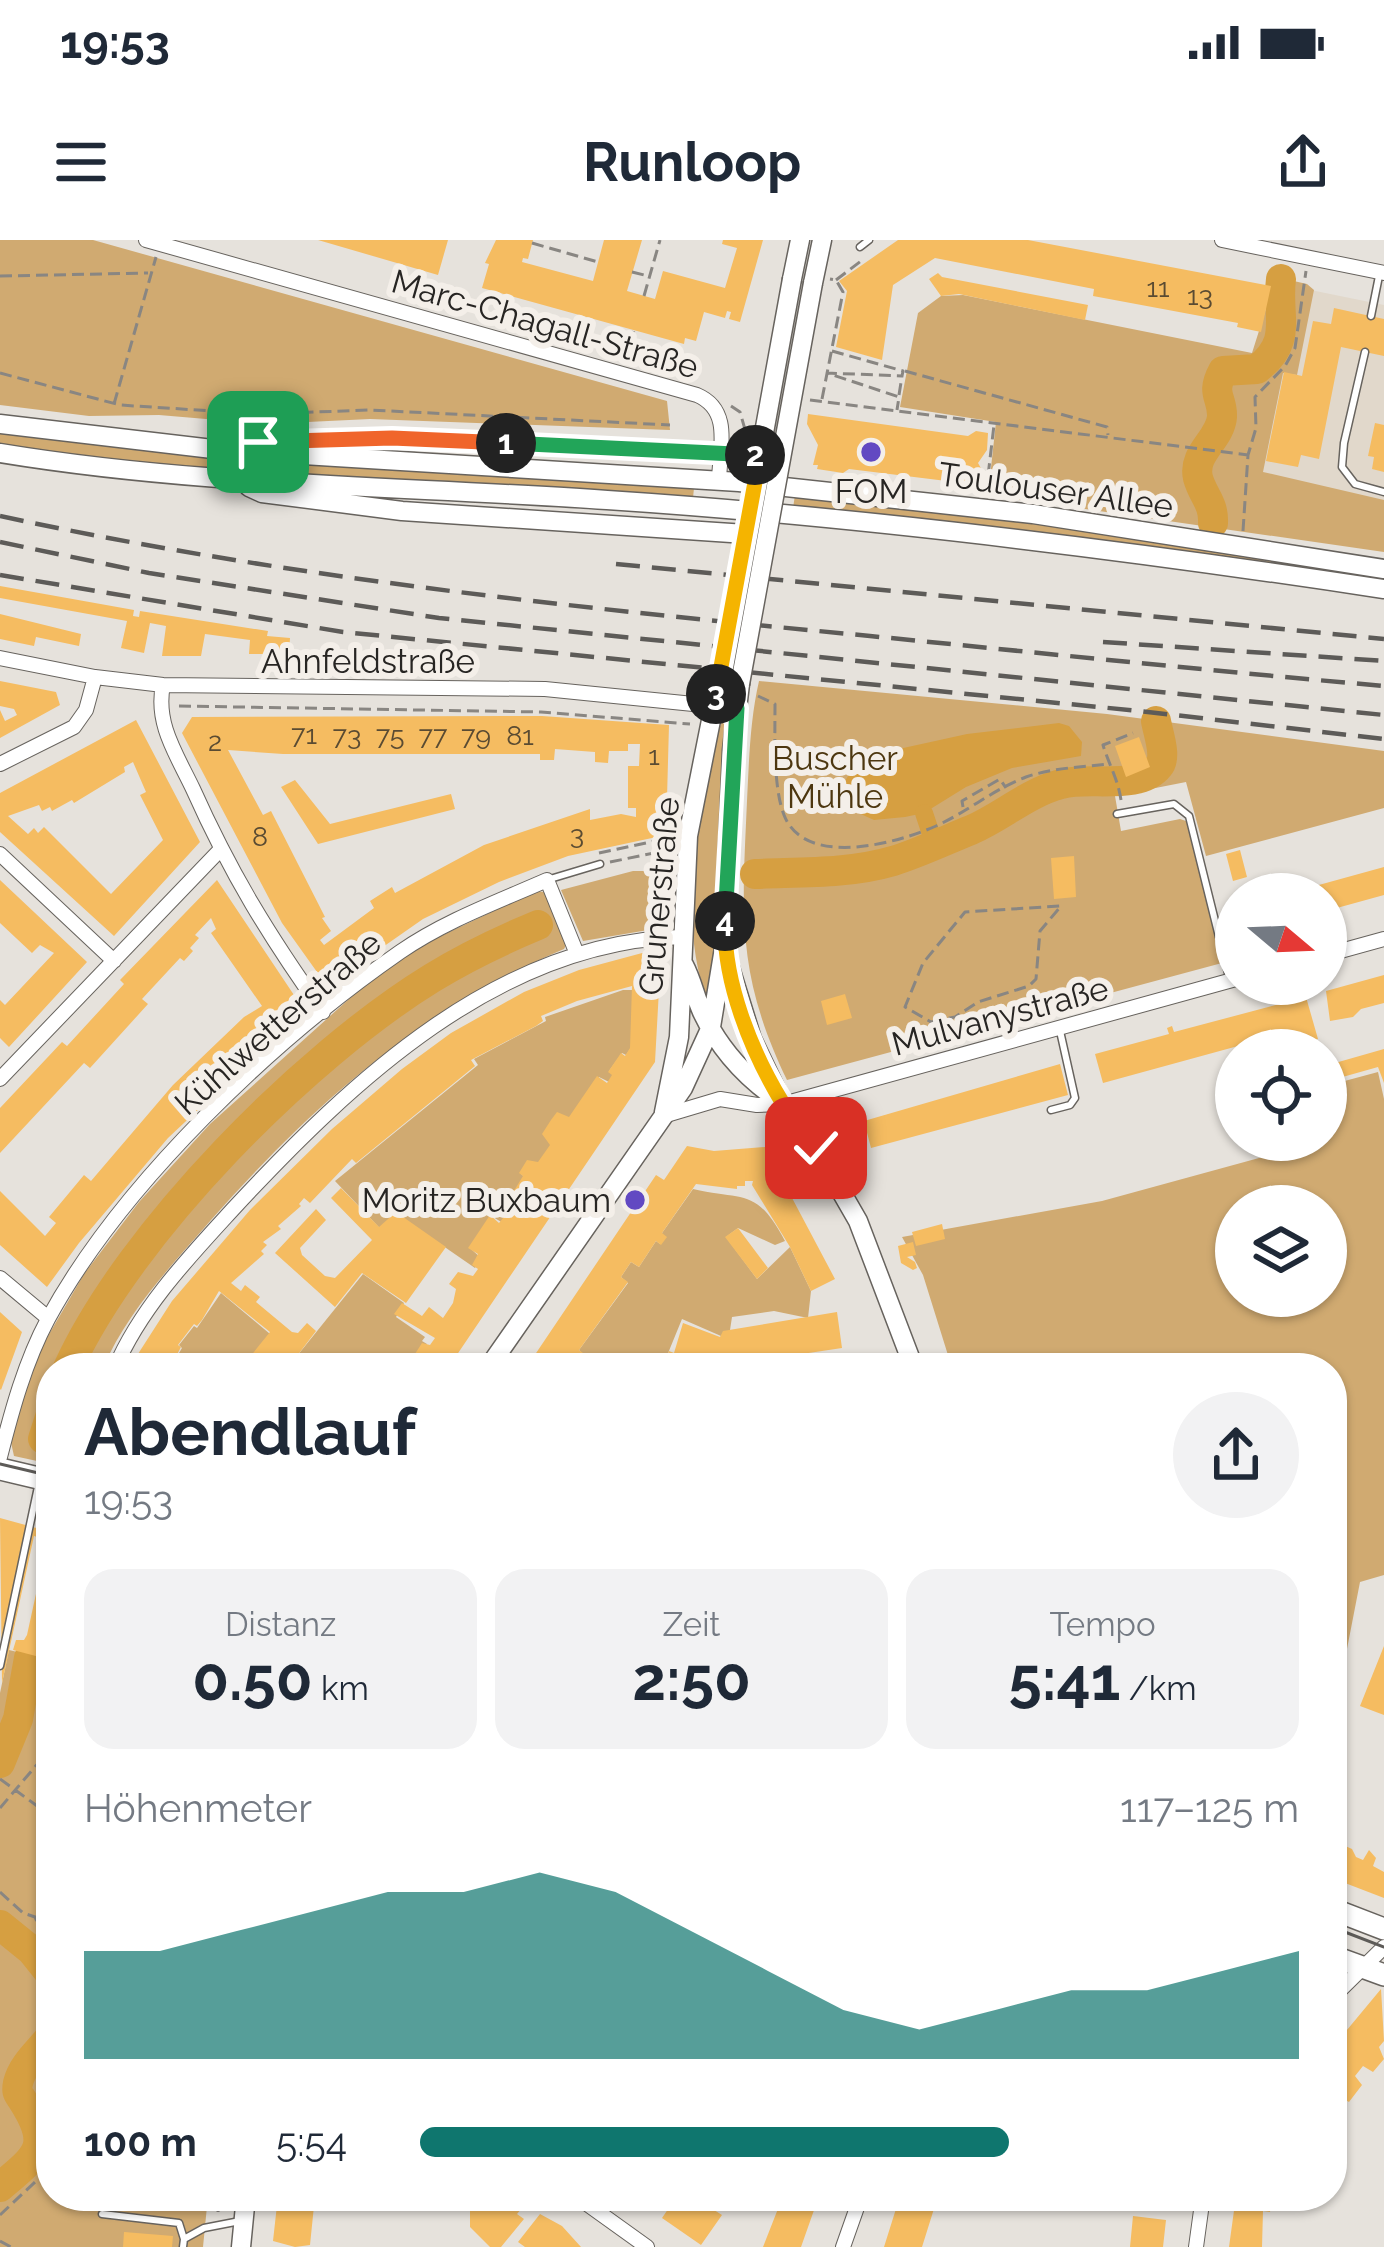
<!DOCTYPE html>
<html lang="de">
<head>
<meta charset="utf-8">
<style>
	:root { --surface:#fff; --page:#f2f2f3; --text:#1f2937; --muted:#747a83; --accent:#0f766e }
	body { margin:0; font-family:Raleway,sans-serif; background:var(--page); color:var(--text); height:100vh; display:flex; flex-direction:column; font-size:45px; white-space:nowrap }
	* { box-sizing:border-box; margin:0 }
	p { font-size:39px; color:var(--muted) }
	.icon { flex:none; width:66px; height:66px; fill:none; stroke:currentColor; stroke-width:2; stroke-linecap:round; stroke-linejoin:round }
	.map { position:relative; flex:1; overflow:hidden }
	.details { position:absolute; left:36px; top:1113px; width:1311px; height:858px; display:flex; flex-direction:column; background:var(--surface); border-radius:48px; box-shadow:0 3px 9px #0004 }
	.details>* { flex:none }
	.needle { width:78px; rotate:109deg }
	.tools { position:absolute; left:1215px; top:633px; display:grid; gap:24px }
	.tools a { display:grid; place-items:center; width:132px; height:132px; border-radius:50%; background:var(--surface); box-shadow:0 3px 9px #0004; font-size:60px }
	.pin { position:absolute; display:grid; place-items:center; width:102px; height:102px; color:#fff; margin:-51px; border-radius:24px; box-shadow:0 6px 18px #0006 }
	.km { position:absolute; width:60px; height:60px; margin:-30px; border-radius:50%; background:#222; color:#fff; font-size:33px; line-height:60px; text-align:center }
	.round { display:grid; place-items:center; flex:none; width:126px; height:126px; border-radius:63px; background:var(--page) }
	.summary { display:flex; align-items:center; justify-content:space-between; height:204px; padding:0 48px }
	h1 { font-size:66px; font-weight:700; line-height:90px }
	.metrics { display:grid; grid-template-columns:repeat(3,1fr); gap:18px; height:204px; padding:12px 48px }
	.metrics div { display:grid; align-content:center; border-radius:30px; background:var(--page); text-align:center }
	.metrics b { font-size:60px; font-weight:700 }
	.metrics small { font-size:33px; font-weight:400 }
	.metrics p { font-size:33px }
	.chart { height:336px; padding:24px 48px }
	.chart p { display:flex; justify-content:space-between }
	.chart svg { width:100%; height:216px; margin-top:12px; fill:var(--accent); opacity:.7 }
	ul { padding:0 48px; list-style:none; font-size:39px }
	li { display:grid; grid-template-columns:192px 144px 1fr; align-items:center; height:90px }
	li i { height:30px; border-radius:15px; background:var(--accent) }
	.status { display:flex; justify-content:space-between; align-items:center; height:84px; padding:0 60px; background:var(--surface); direction:ltr }
	.status svg { height:33px; fill:currentColor }
	header { display:flex; justify-content:space-between; align-items:center; height:156px; padding:0 48px; background:var(--surface); font-size:54px; font-weight:700 }
	.map>svg:first-child { display:block }
</style>
</head>
<body>
<div class="status"><b>19:53</b><svg viewBox="0 0 49 12"><path d="M0 12V9h3v3zM5 12V6h3v6zM10 12V3h3v9zM15 12V0h3v12zM26 1h20v11H26zM47 4h2v5h-2z"/></svg></div>
<header><svg class="icon" aria-label="menu" viewBox="0 0 24 24"><path d="M4 6h16M4 12h16M4 18h16"/></svg>Runloop<svg class="icon" aria-label="share" viewBox="0 0 24 24"><path d="M12 15V3M7 8l5-5 5 5M5 13v7h14v-7"/></svg></header>
<div class="map">
<svg width="1384" height="2007" viewBox="0 0 1384 2007">
	<rect width="100%" height="100%" fill="#e6e2dc"/>
	<path fill="#e1d8cb" d="M1296 47 1384 65V273L1260 244Z"/>
	<path fill="#d0aa71" fill-rule="evenodd" d="M0 0H93L667 161 670 190 370 179 266 184 159 175 89 176 0 165Z
		M1276 37 1307 44 1314 50 1297 135 1283 133 1263 232 1384 260V312L988 255 996 182 900 167 918 73 941 56 963 55 1252 113Z
		M0 190 694 248 693 258 188 228 0 205Z
		M795 255 1016 277 1384 335V343L793 268Z
		M759 441 1107 474 1384 511V568L1206 616 1186 542 1115 556 1121 591 1180 579 1189 582 1222 723 787 840C736 734 742 675 747 561 749 521 750 480 759 441Z
		M722 482 727 487 716 723 709 766C681 694 692 610 708 536 712 518 714 498 722 482Z
		M633 631H651L652 640H663L660 688 583 701 561 650Z
		M536 651 544 652 567 703 564 709C418 771 315 863 211 980 171 1026 127 1072 103 1128H51V1224L14 1216 10 1198 41 1108 84 1034 139 962 210 884 369 741 424 704Z
		M623 750H632V806L626 815 622 813 609 831 614 835 609 842 599 837 537 925 521 934 527 939 503 983 493 977 471 1009 481 1018 475 1028 407 981 391 1000 335 941 478 825 474 819 546 781 545 777Z
		M1378 832 1384 859V1335L1360 1342 1332 1486V1128H952L923 1035 902 997 1102 961 1270 915 1267 900H1326V846ZM1236 966H1326V1056H1236Z
		M693 949C745 961 756 947 785 1001L775 1005 738 988 726 997 757 1039 790 1007 811 1051 808 1078 774 1071 732 1077 730 1090 721 1096 682 1079 664 1123 658 1121 660 1128H572L582 1113 579 1110 628 1043 621 1037 631 1022 639 1027 656 1001 660 1004 662 993Z
		M363 1034 404 1063 396 1077 425 1097 422 1101 427 1104 408 1128H297V1116Z
		M221 1053 270 1094 242 1128H170L182 1108 179 1105 194 1086 197 1088Z
		M9 1410 51 1420V1956H208L203 2007H0V1453Z"/>
	<path fill="#d69f41" d="M1059 483 1069 486 1082 502 1081 516 1012 528 966 547 924 573 905 577 874 580 854 571 845 554 844 543 852 529 876 514 967 494Z"/>
	<g fill="none" stroke-linecap="round" stroke-linejoin="round">
		<path stroke="#d69f41" stroke-width="18" d="M924 573 934 603"/>
		<path stroke="#d69f41" stroke-width="30" d="M1213 283C1214 263 1203 256 1198 238 1192 213 1220 200 1222 177 1223 157 1210 155 1223 131L1257 129C1294 101 1276 76 1281 39
			M755 634C800 632 849 634 893 621 919 613 946 600 971 590 1003 576 1027 553 1061 544 1088 536 1140 551 1159 526 1167 517 1158 493 1156 481
			M68 1128C130 992 305 816 432 738 466 717 502 700 538 685
			M43 1199 51 1174
			M0 1523 18 1479 29 1418
			M0 1685 31 1710 51 1735
			M0 1947C38 1915 52 1907 23 1861 18 1853 16 1853 18 1843 22 1825 40 1810 51 1796"/>
	</g>
	<path fill="#f5bc61" fill-rule="evenodd" d="M318 0H448L438 35Z
		M496 0H533L528 19 523 18 522 22 593 41 604 0H642L627 51 655 59 663 31 725 48 737 8 722 4 723 0H763L740 82 729 79 731 72 727 71 725 78 704 72 696 101 685 98 684 104 482 48 489 24 485 23Z
		M898 0H1028L1271 46 1261 92 1237 87 1238 83 1093 56 1094 49 935 18 893 45 882 120 836 107 847 51 839 41Z
		M938 33 942 37 1088 65 1085 80 959 54 941 56 929 39Z
		M1334 68 1384 79V116L1341 107 1319 219 1301 215 1298 227 1266 221 1284 132 1302 136 1313 81 1331 84Z
		M808 174 968 196 976 191 988 193 987 210 978 223 982 230 979 245 849 229 843 233 817 229 818 225H813L818 205 807 184Z
		M1375 183 1384 185V232L1372 229 1374 217 1368 216Z
		M0 346 134 370 133 376 139 377 140 371 268 391 267 396 290 398 289 414H249L250 400 205 394 201 416H162L166 386 150 383 144 413 121 408 127 381 0 358Z
		M0 374 81 394 79 406 36 397 34 406 0 399Z
		M0 441 56 452 60 465 0 498V470L5 481 17 475 14 469 0 466Z
		M542 476 669 485 666 595 568 616 499 642 423 679 327 746 282 683 182 493 192 477ZM628 504H640L639 526H628V568H636V577L621 574 590 580V569L484 605 395 653 392 647 370 661 374 668 324 705 320 700 331 691 322 678 325 677 271 571 263 575 228 510 283 514H540V520H554L555 509 595 512V522L608 523 609 511H628Z
		M136 480 200 602 114 696 0 592V553ZM133 522 146 552 140 555 163 600 111 654 44 587 38 593 34 588 28 594 8 576 39 565 42 571 50 567 52 571 72 560 74 563 125 532 124 527Z
		M1139 497 1150 527 1126 537 1115 506Z
		M295 540 330 584 451 554 455 569 318 604 281 547Z
		M1240 610 1247 637 1233 641 1226 614Z
		M1074 616 1076 657 1054 659 1051 618Z
		M1384 627V655L1326 671V654H1287L1286 650 1296 647 1297 651Z
		M0 640 87 722 9 807 0 798V760L5 765 54 713 40 705 32 713 0 683Z
		M217 640 304 770 168 898 79 1003 47 1047 0 1005V951L45 996 56 983 49 977 84 935 91 941 173 845 244 777 262 766 211 693 216 689 211 678 195 695 199 698 190 708 193 711 184 721 180 718 142 759 148 764 90 828 84 823 0 913V868L62 802 67 806 124 744 120 740Z
		M657 709 661 713 655 822 448 1128H406L422 1103 430 1105 435 1098 394 1074 402 1063 422 1076 429 1067 443 1078 453 1063 456 1049 449 1044 458 1032 473 1036 478 1029 472 1025 478 1014 468 1008 490 975 499 983 508 972 503 969 523 936 519 933 527 920 538 922 550 905 542 894 551 880 557 872 569 877 597 836 607 843 612 835 608 832 621 813 625 816 630 808 632 746 577 761 541 776 543 781 536 786 471 820 475 826 356 923 352 919 310 963 304 958 299 964 301 966 278 986 281 989 263 1002 267 1005 261 1011 264 1014 231 1043 241 1051 245 1045 260 1057 256 1062 292 1092 298 1093 307 1083 316 1091 297 1116V1128H241L270 1092 219 1051 202 1080 197 1086 194 1084 178 1105 181 1107 170 1128H129L172 1061 250 970 332 889 402 829 451 793 524 752 579 730Z
		M1384 735V763L1361 769 1353 777 1330 781 1326 751Z
		M845 754 852 778 827 785 821 761Z
		M1306 757 1318 799 1291 806 1287 793 1278 795 1279 810H1239L1238 806 1103 843 1095 814 1169 794 1167 788 1172 786 1174 792Z
		M1384 809V843L1378 827 1339 838 1335 823Z
		M1060 824 1068 855 871 908 864 881Z
		M687 906 714 911 765 907 835 1039 811 1051 790 1007 752 945 753 941H745V946H737V949L696 944 662 993 667 997 661 1005 656 1001 639 1027 631 1022 621 1037 628 1042 579 1110 583 1113 572 1128H526L656 935 664 940Z
		M341 948 379 987 396 972 446 1007 406 1063 362 1033 335 1067 275 1013 316 969 326 980 300 1008 302 1015 325 1036 335 1038 372 1000 331 958Z
		M942 984 945 999 916 1006 912 992Z
		M738 988 768 1028 757 1039 725 997Z
		M913 1002 916 1015 907 1017 915 1022 917 1028 913 1030 901 1023 898 1006Z
		M0 1072 22 1092 1 1150 0 1149Z
		M837 1072 842 1108 714 1127 710 1121 698 1116 693 1128 656 1126 658 1121 664 1123 669 1111 674 1113 683 1083 720 1097 723 1091Z
		M0 1278 51 1292V1320L36 1317 40 1298 34 1296 2 1443Z
		M41 1331 51 1333V1420L13 1410 16 1400H24L27 1395Z
		M1384 1406V1475L1360 1466Z
		M1332 1600 1352 1609 1356 1617 1363 1620 1369 1610 1376 1618 1373 1626 1384 1632V1658L1332 1638Z
		M1381 1749 1384 1801 1379 1807 1384 1819 1373 1832 1363 1826 1355 1836 1362 1845 1349 1862 1338 1856 1332 1864V1808Z
		M278 1956H315L310 2005 295 2007 273 2001Z
		M456 1956H524L527 1962 517 1974 524 1979 501 2007H490L470 1987V1968Z
		M677 1956H692L722 1975 701 2005 662 1978Z
		M783 1956H819L801 2007H763Z
		M900 1956H938L922 2007H884Z
		M1236 1956 1272 1957 1270 1972 1263 1971 1262 2007H1229Z
		M540 1974 562 1986 581 2007H525L518 2002Z
		M1133 1976 1166 1980 1163 2007H1130Z
		M124 1992 173 1996 172 2007H123Z"/>
	<g fill="none" stroke-linecap="round" stroke-linejoin="round">
		<defs>
			<path id="lane" d="M860 7 869 0
				M1371 76 1379 36
				M1365 112 1344 203 1342 227 1355 244 1384 252
				M1117 574 1174 564 1189 576 1229 737
				M550 639 600 624
				M1051 870 1070 865 1075 858 1060 791
				M0 1426 39 1242
				M102 1974 179 1983 184 1999
				M183 2007 184 1999 204 1988 240 1981"/>
			<path id="street" d="M146 0 697 155C732 170 720 208 719 240
				M1222 0 1384 33
				M0 418 95 437 163 445 545 449 723 467
				M163 445C155 484 177 515 193 549 231 634 269 696 323 772
				M0 524 74 487 86 470 95 437
				M0 614 114 721
				M1326 715 1384 699
				M0 839 220 610
				M663 876 720 859 757 865 783 864 1236 739
				M0 1038 48 1078
				M115 1128C141 1067 190 1016 234 968 351 842 499 701 682 697
				M0 1217C12 1170 25 1122 48 1079 122 943 273 800 400 712 445 681 497 662 547 640L577 714
				M1332 1758 1384 1707
				M576 1956 647 2007
				M843 2007 861 1956
				M1196 2007 1203 1956"/>
			<path id="secondary" d="M792 39 800 0
				M813 43 822 0
				M0 184 221 210 739 242 1033 274 1384 329
				M293 203 392 198 630 209
				M0 213C200 246 405 246 607 260 867 277 1126 310 1384 349
				M249 247 262 253 402 271 746 294
				M727 718 752 799 783 864 816 908 858 981 914 1128
				M684 725C692 740 695 756 702 772 719 808 747 839 780 861
				M664 872 679 797 688 596 719 440
				M488 1128 683 848 711 787 724 708 732 510 740 444
				M241 2007 246 1956"/>
			<path id="primary" d="M0 1229 51 1241
				M1332 1669 1384 1689
				M1332 1716 1384 1735"/>
		</defs>
		<use href="#lane" stroke="#67635e" stroke-width="9"/>
		<use href="#street" stroke="#67635e" stroke-width="16"/>
		<use href="#secondary" stroke="#67635e" stroke-width="21"/>
		<use href="#primary" stroke="#67635e" stroke-width="24"/>
		<path stroke="#898682" stroke-width="3" stroke-dasharray="12 6" stroke-linecap="butt" d="M532 3 598 22
			M632 32 648 36
			M0 36 148 33
			M836 40 861 21
			M644 56 660 0
			M832 111 903 131 902 136 827 133 899 157 897 170
			M626 120 634 90
			M905 131 1107 187 1108 195
			M0 133 120 165 259 174 370 170 670 185
			M899 155 902 136
			M822 159 843 52 836 40 830 39
			M810 160 1248 215
			M114 164 156 17
			M731 166 740 172 746 193
			M986 253 994 185
			M1243 291 1248 215 1256 188 1255 157 1285 126 1295 108 1306 31
			M758 456 775 464C775 495 773 547 784 575 805 629 898 603 936 586 967 572 994 549 1026 537 1052 528 1082 527 1108 524
			M179 466 541 472 690 484
			M1121 560C1118 539 1109 525 1103 505L1133 493
			M963 567 962 561 1000 539 1006 548
			M599 613 669 598
			M610 622 659 612
			M931 782 955 777 978 762 1029 746 1036 739 1040 691 1061 666 965 672 923 723 905 767 931 782 937 807
			M0 1539 51 1576
			M0 1568 51 1508
			M0 1652 23 1673 35 1677 40 1689 51 1699
			M36 1677 51 1675
			M218 1972 219 1956
			M0 1975 51 1927
			M0 2001 11 2007"/>
		<use href="#lane" stroke="#fff" stroke-width="6"/>
		<use href="#street" stroke="#fff" stroke-width="14"/>
		<use href="#secondary" stroke="#fff" stroke-width="18"/>
		<use href="#primary" stroke="#fff" stroke-width="21"/>
		<path stroke="#5d5b58" stroke-width="3" d="M0 1224 51 1236
			M1332 1687 1384 1707"/>
		<path stroke="#5d5b58" stroke-width="4.5" stroke-dasharray="24 12" stroke-linecap="butt" d="M0 276C287 338 578 368 870 396 1041 413 1212 431 1384 446
			M0 302 149 333 439 378 1384 475
			M616 324 1384 399
			M0 335 343 392 1139 471 1384 499
			M1103 402 1384 421"/>
		<defs>
			<path id="secondary-bridge" d="M630 209 760 215
				M719 440 792 39
				M740 444 813 43"/>
		</defs>
		<use href="#secondary-bridge" stroke="#67635e" stroke-width="21" stroke-linecap="butt"/>
		<use href="#secondary-bridge" stroke="#fff" stroke-width="18"/>
	</g>
	<g fill="none" stroke-linecap="round" stroke-linejoin="round">
		<defs>
			<path id="split-1" d="M258 202 392 198 506 203"/>
			<path id="split-2" d="M506 203 755 215"/>
			<path id="split-3" d="M716 454 760 215H755"/>
			<path id="split-4" d="M716 454 713 466 737 468 725 681"/>
			<path id="split-5" d="M725 681C723 741 751 811 782 862 792 878 806 892 816 908"/>
		</defs>
		<use href="#split-1" stroke="#fff" stroke-width="24"/>
		<use href="#split-2" stroke="#fff" stroke-width="24"/>
		<use href="#split-3" stroke="#fff" stroke-width="24"/>
		<use href="#split-4" stroke="#fff" stroke-width="24"/>
		<use href="#split-5" stroke="#fff" stroke-width="24"/>
		<use href="#split-1" stroke="#f0652b" stroke-width="15"/>
		<use href="#split-2" stroke="#22a559" stroke-width="15"/>
		<use href="#split-3" stroke="#f5b400" stroke-width="15"/>
		<use href="#split-4" stroke="#22a559" stroke-width="15"/>
		<use href="#split-5" stroke="#f5b400" stroke-width="15"/>
	</g>
	<g fill="#6249c2" stroke="#f4efe9" stroke-width="4.5">
		<circle cx="871" cy="212" r="12"/>
		<circle cx="635" cy="960" r="12"/>
	</g>
	<g text-anchor="middle" dominant-baseline="central" stroke-width="12" stroke-linejoin="round" paint-order="stroke">
		<g font-size="27" fill="#5a4b32">
			<text x="1158" y="47">11</text>
			<text x="1200" y="55">13</text>
			<text x="304" y="494">71</text>
			<text x="347" y="495">73</text>
			<text x="390" y="495">75</text>
			<text x="433" y="495">77</text>
			<text x="476" y="495">79</text>
			<text x="520" y="495">81</text>
			<text x="215" y="501">2</text>
			<text x="654" y="515">1</text>
			<text x="577" y="594">3</text>
			<text x="260" y="596">8</text>
		</g>
		<g font-size="33" fill="#272523" stroke="#f4efe9">
			<text transform="translate(545 84) rotate(16)">Marc-Chagall-Straße</text>
			<text transform="translate(1056 250) rotate(8)">Toulouser Allee</text>
			<text x="368" y="421">Ahnfeldstraße</text>
			<text transform="translate(659 656) rotate(-85)">Grunerstraße</text>
			<text transform="translate(1000 776) rotate(-15)">Mulvanystraße</text>
			<text transform="translate(278 783) rotate(-41)">Kühlwetterstraße</text>
		</g>
		<g font-size="33" fill="#272523" stroke="#f4efe9">
			<text x="871" y="251">FOM</text>
			<text x="611" y="960" text-anchor="end">Moritz Buxbaum</text>
		</g>
		<g font-size="33" fill="#4d3710" stroke="#f4efe9">
			<text x="835" y="518">Buscher<tspan x="835" dy="38">Mühle</tspan></text>
		</g>
	</g>
</svg>
<div class="tools">
<a><svg class="needle" viewBox="-14 -14 28 28"><path d="M0-13l5 13h-10z" fill="#e53935"/><path d="M0 13l5-13h-10z" fill="#747a83"/></svg></a>
<a><svg class="icon" aria-label="locate" viewBox="0 0 24 24"><circle cx="12" cy="12" r="6"/><path d="M12 2v4M12 18v4M2 12h4M18 12h4"/></svg></a>
<a><svg class="icon" aria-label="layers" viewBox="0 0 24 24"><path d="M12 4l9 5-9 5-9-5zM3 14l9 5 9-5"/></svg></a>
</div>
<div class="pin" style="left:258px;top:202px;background:#1e9e55"><svg class="icon" aria-label="arrive" viewBox="0 0 24 24"><path d="M6 21V4h12l-3 4 3 4H6"/></svg></div>
<div class="pin" style="left:816px;top:908px;background:#d93025"><svg class="icon" aria-label="check" viewBox="0 0 24 24"><path d="M5 12l5 5 9-10"/></svg></div>
<b class="km" style="left:506px;top:203px">1</b>
<b class="km" style="left:755px;top:215px">2</b>
<b class="km" style="left:716px;top:454px">3</b>
<b class="km" style="left:725px;top:681px">4</b>
<section class="details">
<div class="summary"><div><h1>Abendlauf</h1><p>19:53</p></div><a class="round"><svg class="icon" aria-label="share" viewBox="0 0 24 24"><path d="M12 15V3M7 8l5-5 5 5M5 13v7h14v-7"/></svg></a></div>
<div class="metrics">
<div><p>Distanz</p><b>0.50<small> km</small></b></div>
<div><p>Zeit</p><b>2:50</b></div>
<div><p>Tempo</p><b>5:41<small> /km</small></b></div>
</div>
<div class="chart"><p><span>Höhenmeter</span>117–125 m</p>
<svg viewBox="0 0 160 44" preserveAspectRatio="none"><path d="M0 44V22L10 22L20 18L30 14L40 10L50 10L60 6L70 10L80 18L90 26L100 34L110 38L120 34L130 30L140 30L150 26L160 22V44z"/></svg>
</div>
<ul>
<li><b>100 m</b>5:54<i style="width:67%"></i></li>
</ul>
</section>
</div>
</body>
</html>
